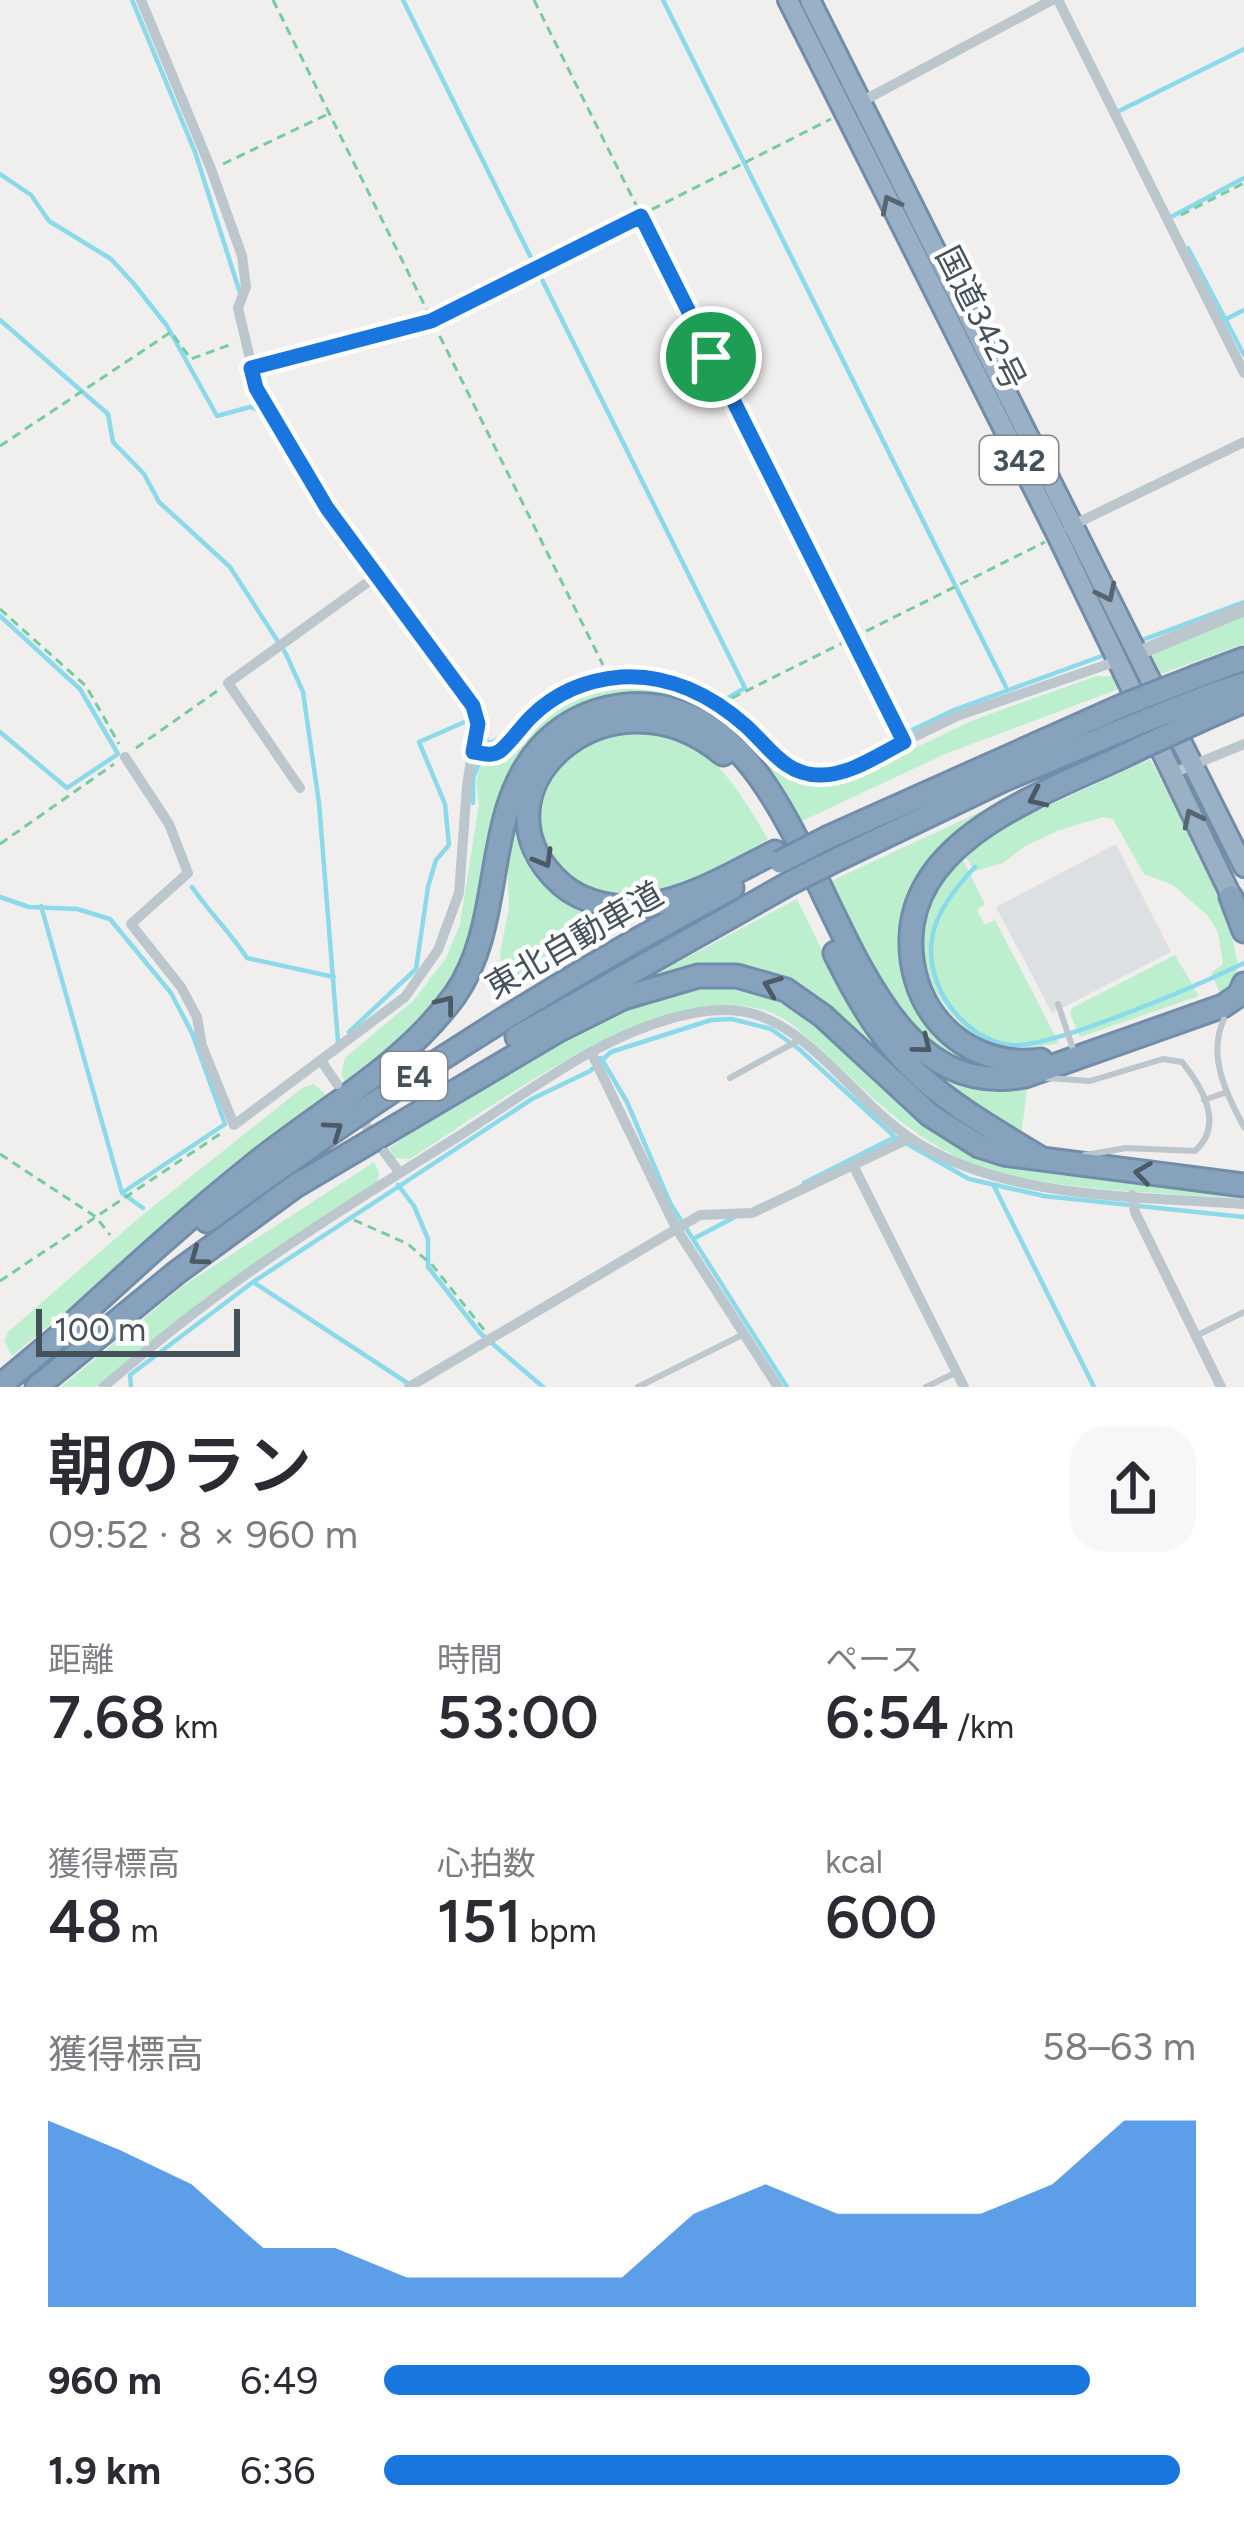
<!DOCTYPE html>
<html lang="ja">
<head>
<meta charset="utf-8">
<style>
	:root { --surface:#fff; --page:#f7f7f7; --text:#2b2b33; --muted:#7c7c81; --accent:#1a76df }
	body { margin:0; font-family:Figtree,"Noto Sans JP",sans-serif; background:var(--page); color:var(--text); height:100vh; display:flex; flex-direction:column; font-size:45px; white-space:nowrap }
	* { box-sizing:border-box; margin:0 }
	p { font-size:39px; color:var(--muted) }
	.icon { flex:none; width:66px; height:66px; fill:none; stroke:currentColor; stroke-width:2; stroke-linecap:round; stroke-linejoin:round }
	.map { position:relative; height:1387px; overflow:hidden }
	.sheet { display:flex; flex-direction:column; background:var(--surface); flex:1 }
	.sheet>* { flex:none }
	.scale { position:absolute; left:36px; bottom:30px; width:204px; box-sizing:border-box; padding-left:12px; border:6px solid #46525b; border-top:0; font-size:33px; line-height:42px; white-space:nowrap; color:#46525b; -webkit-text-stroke:9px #fff; paint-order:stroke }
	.pin { position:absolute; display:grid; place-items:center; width:102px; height:102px; color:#fff; margin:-51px; border:6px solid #fff; border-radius:50%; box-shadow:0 3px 12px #0007 }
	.round { display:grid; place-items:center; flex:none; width:126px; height:126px; border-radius:36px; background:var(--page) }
	.overview { display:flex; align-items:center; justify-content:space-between; height:204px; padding:0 48px }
	h1 { font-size:66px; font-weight:600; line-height:90px }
	.figures { display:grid; grid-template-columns:repeat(3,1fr); gap:18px; height:204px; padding:12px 48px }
	.figures div { display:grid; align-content:center }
	.figures b { font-size:60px; font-weight:600 }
	.figures small { font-size:33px; font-weight:400 }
	.figures p { font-size:33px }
	.chart { height:336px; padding:24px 48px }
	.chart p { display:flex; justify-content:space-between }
	.chart svg { width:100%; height:216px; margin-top:12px; fill:var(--accent); opacity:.7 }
	ul { padding:0 48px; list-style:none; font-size:39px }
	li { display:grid; grid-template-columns:192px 144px 1fr; align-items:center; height:90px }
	li i { height:30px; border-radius:15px; background:var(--accent) }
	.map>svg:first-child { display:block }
</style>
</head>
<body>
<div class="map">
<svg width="1244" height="1387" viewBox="0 0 1244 1387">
	<rect width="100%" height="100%" fill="#f1eeee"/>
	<path fill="#dde0e3" d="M1116 844 1171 952 1052 1013 996 907Z"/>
	<path fill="#bcefce" d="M1244 615V644L1161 674 1152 655 1159 649Z
		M1097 676H1112L1119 689 945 754 802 821C763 759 718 694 637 694 463 695 512 889 448 991 424 1029 381 1056 345 1082L341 1074 345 1058 413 1001 446 958 460 924 479 804 476 783 481 761 493 763C516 747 529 722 551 705 612 659 701 691 752 738 774 758 782 782 816 782 857 783 934 736 977 719 1016 704 1057 690 1097 676Z
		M616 731C635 731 656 729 673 735 718 752 745 801 768 839 729 862 687 891 642 896 566 905 506 827 561 764 576 747 596 739 616 731Z
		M1150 759C1173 803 1244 931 1237 976 1236 987 1231 993 1223 999L1211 973 1223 964 1218 932 1207 915 1173 885 1144 874 1113 819 1103 817 1060 830 1025 846 1003 863 975 871 963 854 1009 824Z
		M1077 767 913 892 921 1008 993 1067C982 1064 967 1063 956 1058 889 1029 858 943 829 882Z
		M516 802 522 805C515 890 571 896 636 917L504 996 500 953 509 907 507 852Z
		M962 858 985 904 977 910 985 925 995 920 1059 1043C1037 1047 1015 1052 993 1046 977 1042 966 1030 955 1018 906 963 915 911 962 858Z
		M797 899 848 1004 877 1045 950 1117C829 1034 809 926 635 985Z
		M1175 955 1199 996 1080 1037 1070 1014 1072 1008Z
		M727 986C828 1001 864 1096 949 1139 1040 1186 1147 1178 1244 1199 1167 1192 1053 1192 982 1167 905 1141 854 1076 794 1026 699 949 493 1107 410 1159L395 1158 389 1148C487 1083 605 990 727 986Z
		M912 1052C948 1077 982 1086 1027 1090L1021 1136 998 1127 910 1057Z
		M314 1084 327 1096 12 1356 4 1341 8 1332 140 1217 302 1088Z
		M374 1162 379 1172 377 1182 204 1299 95 1387H61L183 1286Z"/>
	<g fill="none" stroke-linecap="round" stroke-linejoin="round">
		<path stroke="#8adaeb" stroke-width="4.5" d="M132 0 195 152 240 293
			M403 0 745 688 724 700
			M663 0 1006 687
			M1115 113 1244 49
			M0 174 31 195 49 221 111 259 134 284 167 326 217 416 250 407 258 410 321 507
			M1171 217 1244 178
			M1188 248 1244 355
			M1228 318 1244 310
			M0 320 108 414 113 442 144 474 159 502 230 567 286 654 303 692 319 803 338 1042
			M295 443 342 520
			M327 517 378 593 468 710 469 720 419 742 445 804 449 845 436 860 428 887 416 969 349 1032
			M398 597 479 704 487 743 473 778V803
			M0 616 80 689 118 754 67 788 0 732
			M1137 642 1244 602
			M657 674 681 679 714 695 753 723 787 758 809 766 833 765 860 755 954 710 1110 653
			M489 743C505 739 512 724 524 712 555 684 598 669 640 671
			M975 867C944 900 919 935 937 982 948 1012 977 1041 1010 1045 1049 1050 1203 983 1244 963
			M192 887C209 912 230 932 247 958L334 977
			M0 897 29 907 77 909 110 919 171 993 192 1033 225 1124 122 1193
			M41 906 122 1193 143 1208
			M601 1058 627 1102 670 1203 787 1387
			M804 1183 895 1137
			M398 1185 414 1206 428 1239V1267L480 1333 543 1387
			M994 1186 1094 1387
			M693 1239 735 1217
			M253 1282 409 1384
			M131 1387 130 1375 253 1282 532 1099 590 1071 611 1052 711 1020 732 1019 771 1029 799 1049 895 1137 969 1179 1044 1196 1244 1217"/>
		<path stroke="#c6c7c9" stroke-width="10" stroke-dasharray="10 5" stroke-linecap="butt" d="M356 1111 385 1153"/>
		<defs>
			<path id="trunk" d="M788 0 1056 533 1237 908
				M810 0 1244 867"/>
			<path id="motorway" d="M1196 677 1244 659
				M1205 697 1244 684
				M1214 714 1244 701
				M723 754C608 658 461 793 561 884 584 904 618 910 648 905 693 898 735 872 775 852
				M829 837 1124 705
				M840 858 1003 780 1132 726
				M1231 897 1244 931
				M835 953C892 1070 934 1094 1042 1159
				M517 1037 790 883
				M1041 1060C1001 1066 960 1050 935 1017 918 995 910 966 911 938 914 830 1062 788 1142 747
				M292 1188 559 1030 623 998 698 976H737L786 990 823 1016 930 1115 979 1146 1004 1154 1244 1185
				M207 1221C374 1098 548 985 732 888
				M71 1325C131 1270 191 1215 255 1164 322 1110 404 1066 455 995 506 922 481 817 539 749 576 707 637 693 688 715 833 775 840 1111 1025 1076L1223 1006 1239 995 1244 984
				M0 1386 82 1317
				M37 1387 176 1273 302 1181"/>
		</defs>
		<use href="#trunk" stroke="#718da9" stroke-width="24"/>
		<use href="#motorway" stroke="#718da9" stroke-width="27"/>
		<path stroke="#75cc9e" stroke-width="3" stroke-dasharray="9 6" stroke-linecap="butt" d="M273 0 603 665
			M534 0 897 729
			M223 164 328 114
			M1181 215 1244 183
			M264 364 431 321 831 119
			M0 446 171 332 191 359 232 344
			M0 609 86 686 119 744
			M732 698 1045 542
			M136 748 217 691
			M0 844 114 764
			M0 1154 96 1217 110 1235
			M354 1220 408 1244 433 1266 485 1331
			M0 1281 223 1132"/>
		<path stroke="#bcc6cd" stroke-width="6" d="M1058 1004 1074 1052
			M1224 1019C1207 1055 1226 1094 1244 1127
			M730 1078 799 1040
			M1047 1078 1090 1081 1163 1059 1182 1062C1203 1088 1224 1125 1195 1151L1126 1148 1085 1155
			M1204 1100 1227 1092
			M1196 1336 1244 1312
			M638 1387 744 1334
			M926 1387 957 1372"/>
		<path stroke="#bcc6cd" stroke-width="10" d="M1058 0 1244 373
			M859 103 1052 0
			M1069 527 1244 442
			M473 751 490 755 499 752 532 715 569 689 609 678 644 676 688 687 720 704 782 763 804 773H840L957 716 1120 660
			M125 757 169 824 188 873 131 924 181 987 197 1017 202 1046 234 1125 405 997 438 950 459 893 467 786 478 715 327 508 257 388 238 308 246 287 242 256 211 169 141 0
			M1171 774 1244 744
			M300 788 228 683 375 577
			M591 1052 676 1228 778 1387
			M322 1062 337 1084
			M385 1153 400 1173
			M854 1167 964 1387
			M1132 1195 1135 1212 1221 1387
			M103 1387C136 1360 168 1332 202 1307 283 1245 373 1190 459 1136 502 1108 545 1078 589 1053 633 1029 704 999 754 1014 812 1031 859 1104 910 1138 1002 1200 1136 1196 1244 1204
			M409 1387 700 1215 752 1213 910 1138"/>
		<path stroke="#bcc6cd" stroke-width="14" d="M1136 654 1244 609"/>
		<use href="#trunk" stroke="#9ab0c5" stroke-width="18"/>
		<use href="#motorway" stroke="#86a2bd" stroke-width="21"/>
		<defs>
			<path id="motorway-bridge" d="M1124 705 1196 677
				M1132 726 1205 697
				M1142 747 1214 714
				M780 862 829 837
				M790 883 840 858"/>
		</defs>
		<use href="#motorway-bridge" stroke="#718da9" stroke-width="27" stroke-linecap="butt"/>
		<use href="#motorway-bridge" stroke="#86a2bd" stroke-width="21"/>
	</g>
	<defs><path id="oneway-chevron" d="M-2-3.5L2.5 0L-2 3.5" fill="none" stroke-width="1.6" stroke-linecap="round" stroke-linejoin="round" transform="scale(3)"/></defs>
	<g stroke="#576570">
		<use href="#oneway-chevron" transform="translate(890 204) rotate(-117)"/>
		<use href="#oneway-chevron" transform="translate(1107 593) rotate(64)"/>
		<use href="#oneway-chevron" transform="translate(1192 818) rotate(-116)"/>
	</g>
	<g stroke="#4c5a65">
		<use href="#oneway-chevron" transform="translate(1037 798) rotate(155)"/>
		<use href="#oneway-chevron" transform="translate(544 859) rotate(60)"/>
		<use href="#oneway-chevron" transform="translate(772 986) rotate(-159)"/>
		<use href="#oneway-chevron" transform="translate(446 1004) rotate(-52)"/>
		<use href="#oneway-chevron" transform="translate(923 1045) rotate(39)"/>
		<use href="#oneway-chevron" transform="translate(334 1130) rotate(-35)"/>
		<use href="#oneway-chevron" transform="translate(1143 1173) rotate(-172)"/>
		<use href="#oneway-chevron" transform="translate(198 1257) rotate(144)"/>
	</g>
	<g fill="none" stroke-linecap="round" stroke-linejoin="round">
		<defs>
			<path id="route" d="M641 216 904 742C878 755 849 776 819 775 785 775 768 746 746 726 711 695 668 674 621 677 586 680 556 692 531 717 521 727 511 742 500 751 491 757 483 753 473 752L478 724 473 706 327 508 256 388 251 368 431 321Z"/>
		</defs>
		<use href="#route" stroke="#fff" stroke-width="24"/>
		<use href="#route" stroke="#1a76df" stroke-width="15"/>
	</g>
	<g text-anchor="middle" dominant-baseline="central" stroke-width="9" stroke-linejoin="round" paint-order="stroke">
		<g fill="#fff" stroke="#7e868c" stroke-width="3">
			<rect x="980" y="436" width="78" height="48" rx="9"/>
			<rect x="381" y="1052" width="66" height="48" rx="9"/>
		</g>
		<g font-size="30" font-weight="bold" fill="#46525b">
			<text x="1019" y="460">342</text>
			<text x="414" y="1076">E4</text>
		</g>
		<g font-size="33" fill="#46525b" stroke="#fff">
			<text transform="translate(981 318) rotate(63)">国道342号</text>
			<text transform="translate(574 940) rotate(-30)">東北自動車道</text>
		</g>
	</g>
</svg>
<div class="scale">100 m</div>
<div class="pin" style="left:711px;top:357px;background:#1e9e55"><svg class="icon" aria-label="arrive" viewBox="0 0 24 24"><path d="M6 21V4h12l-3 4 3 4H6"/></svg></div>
</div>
<section class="sheet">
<div class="overview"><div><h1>朝のラン</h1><p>09:52 · 8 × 960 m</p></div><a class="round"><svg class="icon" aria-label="share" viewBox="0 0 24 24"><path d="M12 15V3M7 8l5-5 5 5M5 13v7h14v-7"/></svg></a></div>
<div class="figures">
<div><p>距離</p><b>7.68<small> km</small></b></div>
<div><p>時間</p><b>53:00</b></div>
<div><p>ペース</p><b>6:54<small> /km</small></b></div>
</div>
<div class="figures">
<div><p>獲得標高</p><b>48<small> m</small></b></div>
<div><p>心拍数</p><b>151<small> bpm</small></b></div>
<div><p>kcal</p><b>600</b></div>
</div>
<div class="chart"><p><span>獲得標高</span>58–63 m</p>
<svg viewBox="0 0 160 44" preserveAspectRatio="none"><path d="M0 44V6L10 12L20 19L30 32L40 32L50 38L60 38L70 38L80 38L90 25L100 19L110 25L120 25L130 25L140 19L150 6L160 6V44z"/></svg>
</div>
<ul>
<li><b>960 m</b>6:49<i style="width:87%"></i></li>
<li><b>1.9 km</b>6:36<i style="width:98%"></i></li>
</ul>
</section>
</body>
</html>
